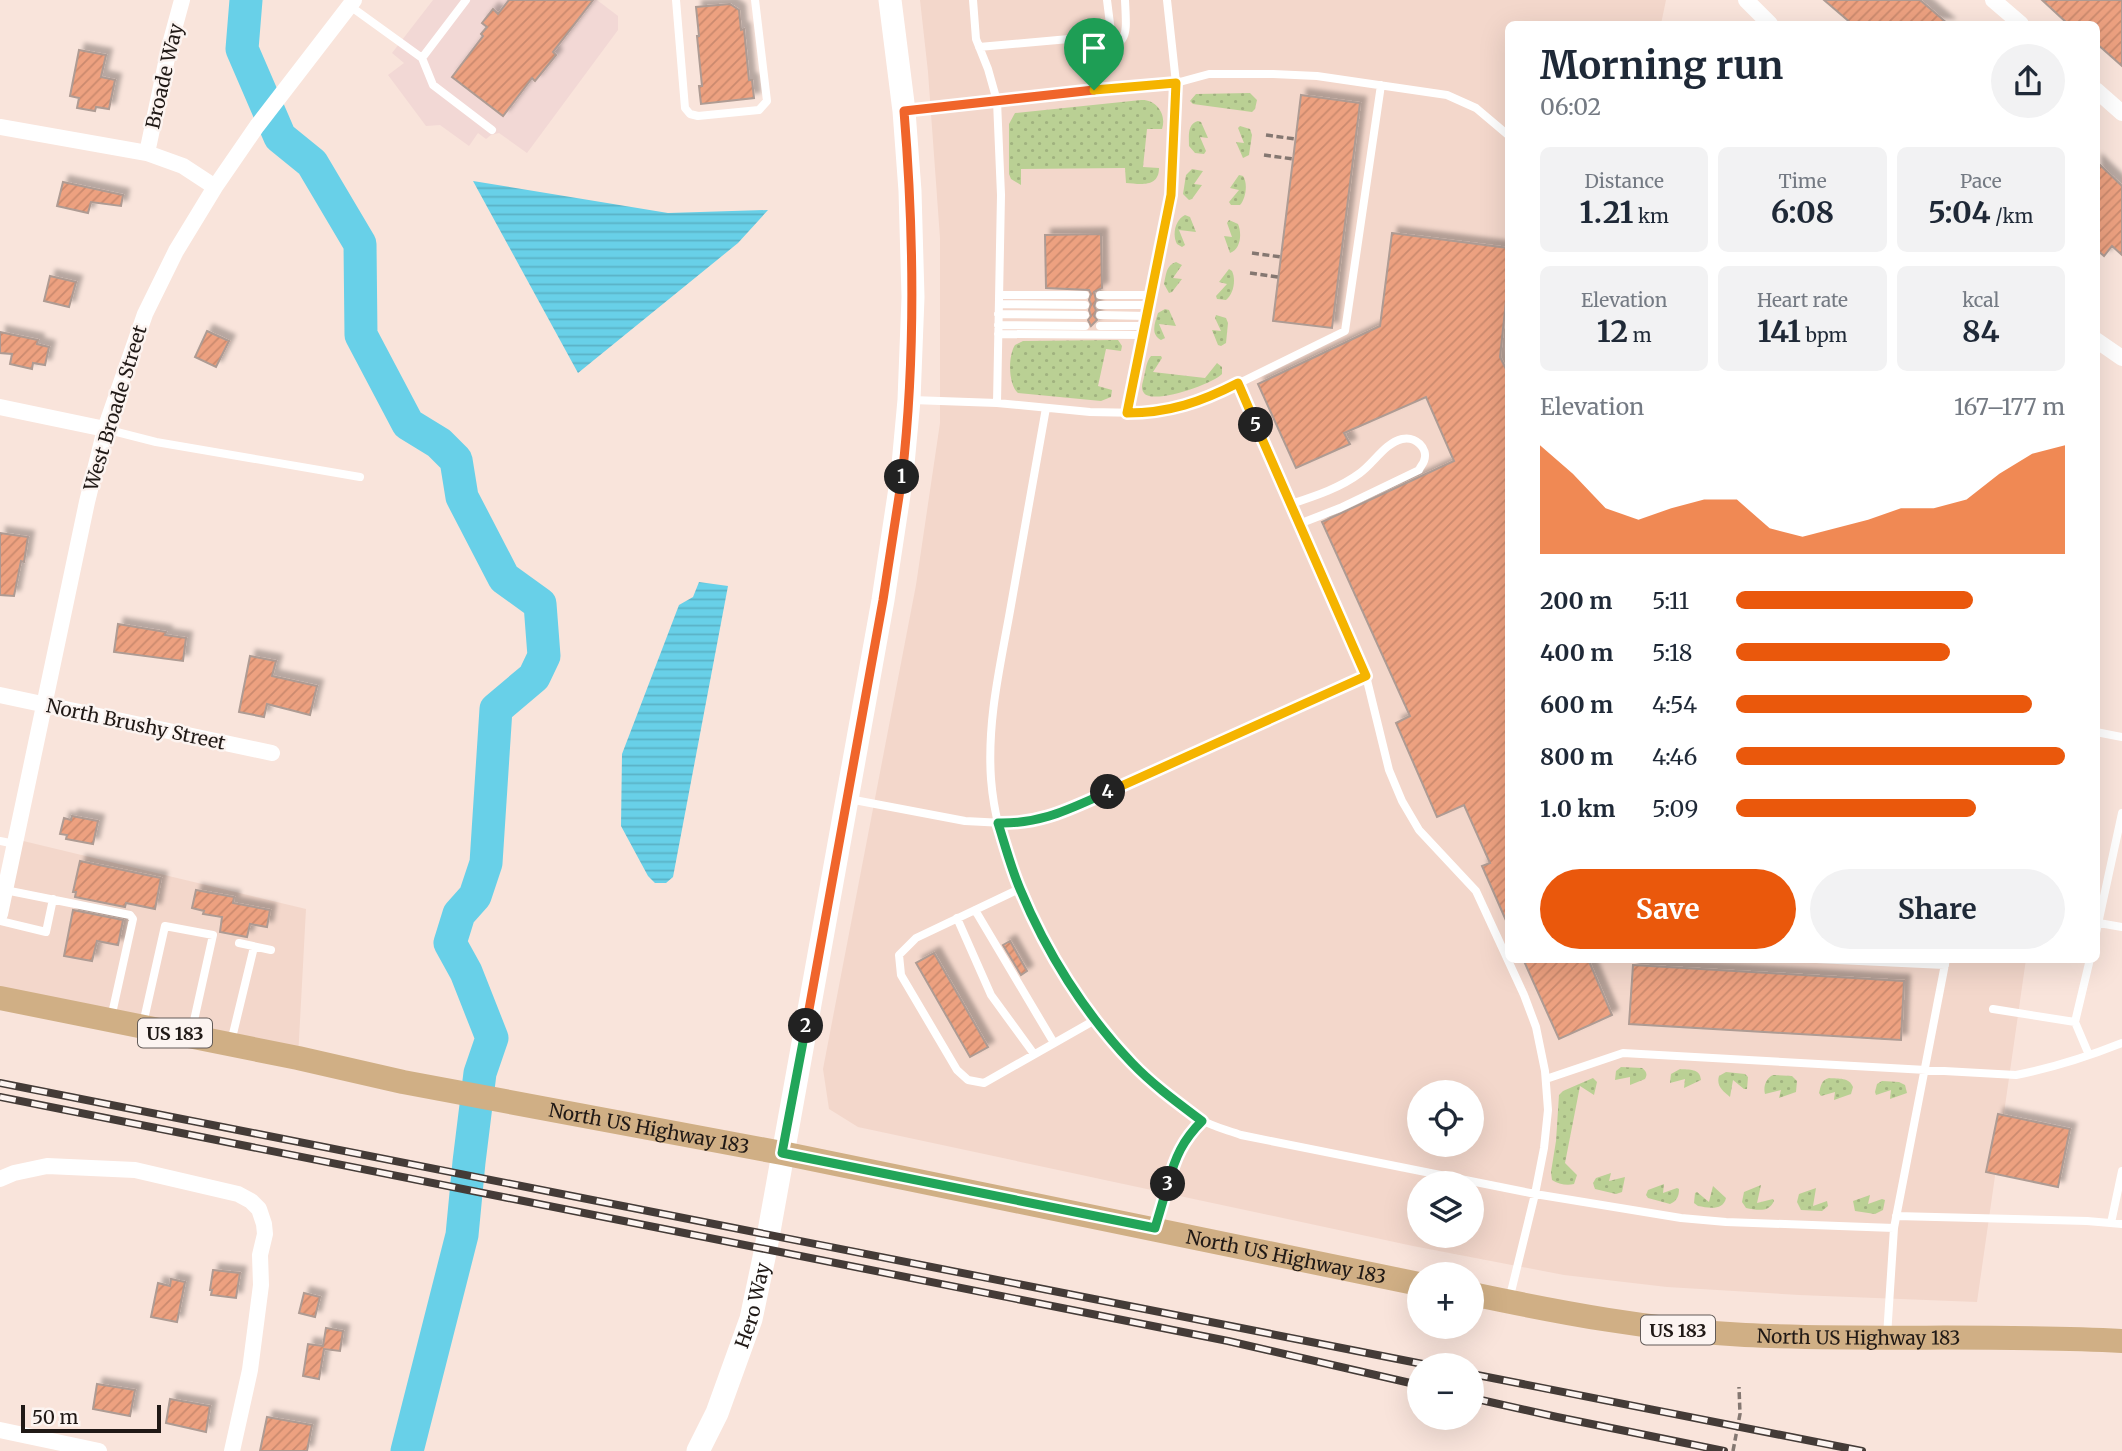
<!DOCTYPE html>
<html lang="en">
<head>
<meta charset="utf-8">
<style>
	:root { --surface:#fff; --page:#f2f2f3; --text:#1f2937; --muted:#747a83; --accent:#ea580c }
	body { margin:0; font-family:Merriweather,serif; background:var(--page); color:var(--text); height:100vh; display:flex; flex-direction:column; font-size:26px; white-space:nowrap }
	* { box-sizing:border-box; margin:0 }
	p { font-size:23px; color:var(--muted) }
	.icon { flex:none; width:38px; height:38px; fill:none; stroke:currentColor; stroke-width:2; stroke-linecap:round; stroke-linejoin:round }
	.map { position:relative; flex:1; overflow:hidden }
	.details { position:absolute; left:1505px; top:21px; width:595px; height:942px; display:flex; flex-direction:column; background:var(--surface); border-radius:10px; box-shadow:0 7px 28px #0002 }
	.details>* { flex:none }
	.buttons { position:absolute; left:1407px; top:1080px; display:grid; gap:14px }
	.buttons a { display:grid; place-items:center; width:77px; height:77px; border-radius:50%; background:var(--surface); box-shadow:0 7px 28px #0002; font-size:35px }
	.scale { position:absolute; left:21px; bottom:18px; width:140px; box-sizing:border-box; padding-left:7px; border:4px solid #201916; border-top:0; font-size:19px; line-height:24px; white-space:nowrap; color:#201916; -webkit-text-stroke:5px #fcf4f1; paint-order:stroke }
	.pin { position:absolute; display:grid; place-items:center; width:60px; height:60px; color:#fff; margin:-72px -30px; border-radius:50% 50% 50% 0; rotate:-45deg; box-shadow:0 0 7px #0007 }
	.pin .icon { rotate:45deg }
	.km { position:absolute; width:35px; height:35px; margin:-18px; border-radius:50%; background:#222; color:#fff; font-size:19px; line-height:35px; text-align:center }
	.round { display:grid; place-items:center; flex:none; width:74px; height:74px; border-radius:37px; background:var(--page) }
	.summary { display:flex; align-items:center; justify-content:space-between; height:119px; padding:0 35px }
	h1 { font-size:38px; font-weight:700; line-height:52px }
	.metrics { display:grid; grid-template-columns:repeat(3,1fr); gap:10px; height:119px; padding:7px 35px }
	.metrics div { display:grid; align-content:center; border-radius:10px; background:var(--page); text-align:center }
	.metrics b { font-size:30px; font-weight:700 }
	.metrics small { font-size:19px; font-weight:400 }
	.metrics p { font-size:19px }
	.chart { height:196px; padding:14px 35px }
	.chart p { display:flex; justify-content:space-between }
	.chart svg { width:100%; height:126px; margin-top:7px; fill:var(--accent); opacity:.7 }
	.cta { display:flex; gap:14px; margin-top:auto; padding:14px 35px }
	.cta a { flex:1; height:80px; border-radius:42px; background:var(--accent); color:#fff; font-size:28px; font-weight:700; line-height:80px; text-align:center }
	.cta a+a { background:var(--page); color:var(--text) }
	ul { padding:0 35px; list-style:none; font-size:23px }
	li { display:grid; grid-template-columns:112px 84px 1fr; align-items:center; height:52px }
	li i { height:18px; border-radius:9px; background:var(--accent) }
	.map>svg:first-child { display:block }
</style>
</head>
<body>
<div class="map">
<svg width="2122" height="1451" viewBox="0 0 2122 1451">
	<defs>
		<pattern id="grass-dots" width="8" height="8" patternUnits="userSpaceOnUse" patternTransform="scale(1.75)"><rect width="8" height="8" fill="#bad094"/><path d="M2 2h.1M6 6h.1" fill="none" stroke="#a0b27f" stroke-width="1.8" stroke-linecap="round"/></pattern>
		<pattern id="water-rules" width="6" height="5" patternUnits="userSpaceOnUse" patternTransform="scale(1.75)"><rect width="6" height="5" fill="#68d0e8"/><path d="M0 2.5h6" fill="none" stroke="#5ab2c6"/></pattern>
		<pattern id="building-hatch" width="6" height="6" patternUnits="userSpaceOnUse" patternTransform="scale(1.75)"><rect width="6" height="6" fill="#eda180"/><path d="M-1 1l2-2M0 6l6-6M5 7l2-2" fill="none" stroke="#cb8a6e"/></pattern>
		<filter id="shadow"><feDropShadow dx="6" dy="-6" stdDeviation="2" flood-color="#0004"/></filter>
	</defs>
	<rect width="100%" height="100%" fill="#f9e4db"/>
	<path fill="#f3d7cb" fill-rule="evenodd" d="M920 0H1666L1661 24H1508V959H2026L1977 1302 1799 1295 1667 1287 1564 1275 1413 1246 858 1127 829 1109 823 1069 916 585 940 423V238L928 72ZM1419 1092H1472V1144H1419ZM1419 1183H1472V1236H1419Z
		M15 839 306 909 298 1058 0 998V914Z"/>
	<path fill="#f2d8d5" d="M433 0H597L618 16V30L527 153 499 133 491 135 486 139 478 133 469 146 440 125 426 126 388 75 404 63 392 53Z"/>
	<path fill="url(#grass-dots)" d="M1250 93 1257 100 1255 109 1252 112 1193 104 1190 101 1196 94Z
		M1141 100C1156 99 1167 114 1162 129H1147L1143 167 1159 168C1159 188 1140 184 1126 183L1125 168 1021 169V185L1011 179 1009 174V124L1015 113Z
		M1198 121 1201 122 1208 138 1200 137 1206 151 1204 154 1195 153 1189 146C1189 136 1187 124 1198 121Z
		M1240 126 1250 129 1252 135 1249 155 1243 158 1236 142 1244 143 1238 128Z
		M1192 169 1203 171 1194 184 1202 185 1192 199 1189 200 1183 194 1186 175Z
		M1239 175 1243 176C1248 183 1246 198 1240 205H1231L1229 202 1239 190 1230 188Z
		M1185 215 1190 217 1196 232 1179 230 1185 245 1182 247 1177 244C1172 235 1175 220 1185 215Z
		M1229 220 1238 224C1242 233 1241 249 1230 253L1224 236 1232 237 1227 223Z
		M1176 262 1182 265 1173 278 1182 279 1172 292 1169 293 1164 284C1166 275 1166 265 1176 262Z
		M1229 269 1232 271C1236 279 1234 294 1226 300L1217 299 1216 296 1227 284 1219 282Z
		M1165 309 1169 310 1176 326 1159 324 1165 338 1161 340C1150 334 1155 323 1158 313Z
		M1216 315 1226 318 1228 323 1226 343 1221 346 1218 345 1212 330 1221 331 1215 318Z
		M1023 341 1118 340 1122 346 1121 351 1106 349 1098 386 1112 390 1111 397 1101 401 1018 393C1008 384 1008 356 1015 345Z
		M1151 356H1161L1162 358 1153 372 1205 378 1217 363 1222 367V374C1213 384 1153 405 1144 393 1140 388 1143 382 1144 377 1146 369 1146 362 1151 356Z
		M1621 1067 1642 1068C1646 1071 1648 1074 1645 1079L1630 1085V1077L1615 1080 1616 1071Z
		M1680 1069C1689 1070 1700 1068 1701 1080L1684 1088 1685 1079 1670 1083 1671 1074Z
		M1726 1072 1745 1074 1748 1077 1747 1089H1744L1733 1080 1730 1097C1723 1091 1716 1086 1719 1076Z
		M1773 1075 1792 1076 1797 1081 1796 1092 1779 1098 1781 1090 1765 1094C1763 1087 1766 1078 1773 1075Z
		M1593 1078 1597 1082 1594 1095 1580 1086 1565 1163 1577 1175 1574 1184C1567 1186 1558 1184 1552 1180L1551 1172 1556 1141 1559 1095 1563 1091Z
		M1829 1078C1839 1079 1849 1077 1853 1087L1851 1094 1834 1100 1835 1092 1821 1096 1819 1093C1821 1086 1821 1080 1829 1078Z
		M1882 1081 1899 1082 1905 1085 1907 1093 1890 1099 1891 1090 1876 1095 1875 1092 1877 1084Z
		M1611 1173 1609 1181 1625 1177 1622 1192 1616 1194 1595 1189 1593 1183 1596 1178Z
		M1664 1184 1663 1193 1677 1188 1679 1189C1679 1196 1677 1201 1670 1204L1648 1198 1646 1195 1648 1190Z
		M1761 1185 1757 1203 1773 1199 1774 1201C1769 1213 1757 1210 1746 1208L1742 1202 1744 1192Z
		M1713 1186 1726 1198C1723 1211 1709 1208 1698 1206L1694 1203 1695 1193 1697 1192 1709 1202Z
		M1816 1188 1813 1206 1827 1201 1828 1206 1822 1211 1801 1210 1797 1202 1799 1194Z
		M1870 1195 1868 1204 1882 1199 1885 1200 1883 1210 1875 1214 1855 1211 1853 1201Z"/>
	<path fill="url(#water-rules)" d="M473 181 668 213 768 210 738 243 578 373Z
		M699 582 728 586 673 877 666 883H655L648 876 621 826 622 754 679 605 693 597Z"/>
	<g fill="none" stroke-linecap="round" stroke-linejoin="round">
		<path stroke="#68d0e8" stroke-width="33" d="M246 0 242 49 280 137 312 163 360 244 361 335 408 424 439 443 456 460 462 497 504 578 540 604 544 656 534 677 496 709 486 863 475 896 459 914 450 943 466 972 492 1038 480 1073 469 1162 462 1235 407 1451"/>
	</g>
	<path fill="url(#building-hatch)" stroke="#ae9b93" stroke-width="2" filter="url(#shadow)" d="M509 0H593L553 52 556 55 535 81 532 78 503 116 452 77 483 36 481 34 487 27 482 23 493 9 498 14Z
		M1824 0H1920L1948 24H1852Z
		M2042 0H2122V66L2096 43V24H2068Z
		M730 4 739 10 741 30 744 29 749 80H752L754 98 701 104 699 86H702L697 36H699L696 7Z
		M79 50 106 55 101 77 115 80 109 109 96 107 95 111 77 108 79 98 70 96Z
		M1301 95 1360 103 1332 328 1273 321Z
		M2096 161 2122 186V255L2112 246 2104 256 2096 249Z
		M63 182 123 195 121 206 91 202 88 213 57 206Z
		M1392 233 1508 248V282L1500 357 1508 373V925L1482 866 1490 863 1464 805 1437 817 1396 723 1410 716 1322 522 1454 461 1426 397 1344 433 1350 444 1296 468 1258 384 1380 326Z
		M1101 234 1102 288 1094 292 1096 300 1094 306 1096 310 1094 316 1097 320 1091 326 1088 320 1091 316 1089 310 1091 304 1089 300 1091 294 1089 290 1046 288 1045 235Z
		M50 276 76 282 69 307 44 301Z
		M207 331 229 341 216 367 195 357Z
		M0 332 38 340 37 344 49 347 45 365 33 363 32 369 10 364 12 354 0 353Z
		M0 533 28 537 24 562 21 561 14 596 0 595Z
		M118 624 166 632 165 635 186 638 183 661 114 652Z
		M250 656 276 661 272 676 317 686 310 715 267 704 264 717 239 712Z
		M72 816 98 821 93 844 66 839 67 835 60 834 64 818 71 820Z
		M80 861 161 878 155 909 126 903 125 907 75 897 76 892H73Z
		M196 890 234 897 233 903 270 910 267 927 250 924 247 937 220 932 222 917 203 914 204 911 192 908Z
		M73 910 123 920 118 945 97 941 92 961 64 956Z
		M1010 941 1027 971 1021 975 1003 945Z
		M934 953 988 1047 970 1057 916 963Z
		M1523 959H1588L1612 1015 1559 1039Z
		M1633 965 1904 981 1901 1040 1629 1024Z
		M1998 1114 2070 1129 2058 1187 1986 1172Z
		M213 1270 240 1273 236 1298 211 1295 212 1290H210Z
		M171 1279 185 1282 177 1322 151 1317 158 1283 170 1286Z
		M304 1293 320 1297 315 1317 299 1313Z
		M326 1328 343 1331 340 1351 324 1349 319 1379 303 1376 308 1344 323 1346Z
		M97 1384 135 1390 130 1416 93 1409Z
		M170 1399 210 1406 206 1432 166 1423Z
		M267 1417 312 1425 307 1451H260Z"/>
	<g fill="none" stroke-linecap="round" stroke-linejoin="round">
		<path stroke="#847771" stroke-width="3.5" stroke-dasharray="7 3.5" stroke-linecap="butt" d="M1266 135 1295 139
			M1264 155 1293 159
			M1252 253 1281 257
			M1250 273 1278 277
			M1733 1451 1740 1414 1739 1387"/>
		<path stroke="#fff" stroke-width="8" d="M676 0 685 108 690 114 698 116 759 110 767 101 755 0
			M973 0 976 39 988 69 997 101 1001 195 997 403
			M1107 0 1113 48
			M1167 0 1176 83 1209 74H1273L1317 76 1447 95 1476 108 1508 135
			M350 6 422 58 433 85 492 130
			M979 47 1069 39C1094 43 1092 70 1094 90
			M422 58 466 0
			M1090 58C1129 41 1127 41 1125 0
			M907 111 1176 83 1171 195 1127 413
			M999 295H1085
			M1100 295H1152
			M999 304 1085 305
			M1100 305H1149
			M998 314 1085 315
			M1100 315 1147 316
			M998 325 1085 326
			M1100 326H1145
			M998 334 1143 335
			M1238 383 1366 676 1389 770 1402 801 1419 830 1476 891 1524 995 1536 1027 1545 1071 1548 1110 1544 1148 1535 1194 1509 1300
			M912 400 997 403 1090 412 1141 413 1174 408 1209 398 1345 331 1381 85
			M1046 408C1034 476 1022 543 1010 611 1000 667 987 721 991 779 997 856 1035 928 1077 992 1108 1040 1152 1092 1202 1120 1213 1127 1228 1130 1241 1135L1535 1194 1681 1218 1726 1222 1894 1228
			M105 429 156 442 360 477
			M1291 504C1315 496 1340 488 1360 473 1374 463 1385 443 1402 439 1415 436 1429 448 1424 461 1423 464 1420 467 1419 470L1340 508 1299 524
			M2096 732 2122 737
			M849 799 965 821 1022 824 1057 815 1366 676
			M0 841 15 844
			M1019 889 916 938 899 955 901 975 957 1070 968 1080 984 1083 1095 1020
			M5 890 130 915 133 919 111 1018
			M975 910 1054 1043
			M957 918 991 995 1034 1054
			M0 921 46 932 53 899
			M2099 923 2122 927
			M2096 933 2122 813
			M239 943 271 950
			M1816 959 1945 965
			M1993 1009 2075 1022
			M143 1024 165 926 213 935 191 1034
			M231 1042 254 947
			M2089 1055 2075 1022 2090 959
			M1546 1079 1623 1053 2016 1075C2052 1068 2087 1057 2122 1043
			M1896 1216 2087 1221 2122 1224
			M2111 1223 2122 1171
			M1156 1228 1172 1168 1186 1137 1202 1120
			M1887 1336 1894 1228 1946 959"/>
		<path stroke="#fff" stroke-width="16" d="M1746 0 1770 24
			M1993 0 2021 24
			M2096 90 2122 113
			M0 127 147 153 183 166 215 187
			M147 153 170 44 182 0
			M2096 340 2122 358
			M0 407 105 429
			M0 695 272 753
			M0 914 87 502 105 429 145 314 176 251 215 187 257 126 354 0
			M0 1179 14 1173 47 1166 135 1170 238 1194 251 1201 259 1209 264 1224 265 1234 260 1255 261 1285 250 1370 232 1451
			M0 1430 99 1451"/>
		<path stroke="#fff" stroke-width="23" id="s1" d="M698 1451 717 1413 751 1319 766 1248 883 600 902 475 909 400 913 297 910 191 904 111 890 0"/>
		<g stroke="#d0af85" stroke-width="24">
			<path id="s2" d="M0 998 298 1058 403 1082 782 1153 1419 1284"/>
			<path id="s3" d="M1472 1294C1562 1313 1652 1330 1745 1335 1871 1341 1996 1334 2122 1341"/>
		</g>
		<defs>
			<path id="rail" d="M0 1083 1428 1365
				M0 1097 1228 1341 1419 1385
				M1472 1374 1862 1451
				M1472 1398 1557 1417 1724 1451"/>
		</defs>
		<use href="#rail" stroke="#443b37" stroke-width="8"/>
		<use href="#rail" stroke="#fcf4f1" stroke-width="5" stroke-dasharray="16" stroke-linecap="butt"/>
	</g>
	<g fill="none" stroke-linecap="round" stroke-linejoin="round">
		<defs>
			<path id="split-1" d="M902 477C916 355 914 233 904 111L1094 90"/>
			<path id="split-2" d="M806 1026 883 600 902 477"/>
			<path id="split-3" d="M806 1026 782 1153 1155 1228 1168 1184"/>
			<path id="split-4" d="M1108 792C1069 809 1042 824 998 823 1005 845 1011 868 1020 889 1046 952 1085 1014 1132 1063 1153 1085 1178 1103 1202 1121 1183 1140 1175 1157 1168 1184"/>
			<path id="split-5" d="M1108 792 1366 676 1256 425"/>
			<path id="split-6" d="M1094 90 1176 83 1171 195 1127 413C1169 413 1201 402 1238 383L1256 425"/>
		</defs>
		<use href="#split-1" stroke="#fff" stroke-width="14"/>
		<use href="#split-2" stroke="#fff" stroke-width="14"/>
		<use href="#split-3" stroke="#fff" stroke-width="14"/>
		<use href="#split-4" stroke="#fff" stroke-width="14"/>
		<use href="#split-5" stroke="#fff" stroke-width="14"/>
		<use href="#split-6" stroke="#fff" stroke-width="14"/>
		<use href="#split-1" stroke="#f0652b" stroke-width="9"/>
		<use href="#split-2" stroke="#f0652b" stroke-width="9"/>
		<use href="#split-3" stroke="#22a559" stroke-width="9"/>
		<use href="#split-4" stroke="#22a559" stroke-width="9"/>
		<use href="#split-5" stroke="#f5b400" stroke-width="9"/>
		<use href="#split-6" stroke="#f5b400" stroke-width="9"/>
	</g>
	<g text-anchor="middle" dominant-baseline="central" stroke-width="5" stroke-linejoin="round" paint-order="stroke">
		<g fill="#fcf4f1" stroke="#625b58" stroke-width="2">
			<rect x="138" y="1018.5" width="74" height="29" rx="5"/>
			<rect x="1641" y="1315.5" width="74" height="29" rx="5"/>
		</g>
		<g font-size="18" font-weight="bold" fill="#201916">
			<text x="175" y="1033">US 183</text>
			<text x="1678" y="1330">US 183</text>
		</g>
		<g font-size="19" fill="#201916" stroke="#fcf4f1">
			<text transform="translate(164 76) rotate(-77)">Broade Way</text>
			<text transform="translate(115 408) rotate(-73)">West Broade Street</text>
			<text transform="translate(136 724) rotate(12)">North Brushy Street</text>
			<text stroke="none"><textPath href="#s2" startOffset="662">North US Highway 183</textPath></text>
			<text stroke="none"><textPath href="#s2" startOffset="1312">North US Highway 183</textPath></text>
			<text stroke="none"><textPath href="#s1" startOffset="156">Hero Way</textPath></text>
			<text stroke="none"><textPath href="#s3" startOffset="390">North US Highway 183</textPath></text>
		</g>
	</g>
</svg>
<div class="buttons">
<a><svg class="icon" aria-label="locate" viewBox="0 0 24 24"><circle cx="12" cy="12" r="6"/><path d="M12 2v4M12 18v4M2 12h4M18 12h4"/></svg></a>
<a><svg class="icon" aria-label="layers" viewBox="0 0 24 24"><path d="M12 4l9 5-9 5-9-5zM3 14l9 5 9-5"/></svg></a>
<a>+</a>
<a>−</a>
</div>
<div class="scale">50 m</div>
<div class="pin" style="left:1094px;top:90px;background:#1e9e55"><svg class="icon" aria-label="arrive" viewBox="0 0 24 24"><path d="M6 21V4h12l-3 4 3 4H6"/></svg></div>
<b class="km" style="left:902px;top:477px">1</b>
<b class="km" style="left:806px;top:1026px">2</b>
<b class="km" style="left:1168px;top:1184px">3</b>
<b class="km" style="left:1108px;top:792px">4</b>
<b class="km" style="left:1256px;top:425px">5</b>
<section class="details">
<div class="summary"><div><h1>Morning run</h1><p>06:02</p></div><a class="round"><svg class="icon" aria-label="share" viewBox="0 0 24 24"><path d="M12 15V3M7 8l5-5 5 5M5 13v7h14v-7"/></svg></a></div>
<div class="metrics">
<div><p>Distance</p><b>1.21<small> km</small></b></div>
<div><p>Time</p><b>6:08</b></div>
<div><p>Pace</p><b>5:04<small> /km</small></b></div>
</div>
<div class="metrics">
<div><p>Elevation</p><b>12<small> m</small></b></div>
<div><p>Heart rate</p><b>141<small> bpm</small></b></div>
<div><p>kcal</p><b>84</b></div>
</div>
<div class="chart"><p><span>Elevation</span>167–177 m</p>
<svg viewBox="0 0 160 44" preserveAspectRatio="none"><path d="M0 44V6L10 16L20 28L30 32L40 28L50 25L60 25L70 35L80 38L90 35L100 32L110 28L120 28L130 25L140 16L150 9L160 6V44z"/></svg>
</div>
<ul>
<li><b>200 m</b>5:11<i style="width:72%"></i></li>
<li><b>400 m</b>5:18<i style="width:65%"></i></li>
<li><b>600 m</b>4:54<i style="width:90%"></i></li>
<li><b>800 m</b>4:46<i style="width:100%"></i></li>
<li><b>1.0 km</b>5:09<i style="width:73%"></i></li>
</ul>
<div class="cta"><a>Save</a><a>Share</a></div>
</section>
</div>
</body>
</html>
